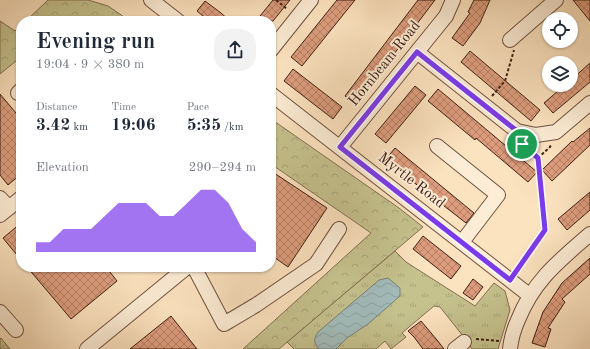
<!DOCTYPE html>
<html lang="en">
<head>
<meta charset="utf-8">
<style>
	:root { --surface:#fff; --page:#f2f2f3; --text:#1f2937; --muted:#747a83; --accent:#7c3aed }
	body { margin:0; font-family:"Old Standard TT",serif; background:var(--page); color:var(--text); height:100vh; display:flex; flex-direction:column; font-size:15px; white-space:nowrap }
	* { box-sizing:border-box; margin:0 }
	p { font-size:13px; color:var(--muted) }
	.icon { flex:none; width:22px; height:22px; fill:none; stroke:currentColor; stroke-width:2; stroke-linecap:round; stroke-linejoin:round }
	.map { position:relative; flex:1; overflow:hidden }
	.panel { position:absolute; left:16px; top:16px; width:260px; height:256px; display:flex; flex-direction:column; background:var(--surface); border-radius:16px; box-shadow:0 1px 3px #0004 }
	.panel>* { flex:none }
	.fabs { position:absolute; left:542px; top:12px; display:grid; gap:8px }
	.fabs a { display:grid; place-items:center; width:36px; height:36px; border-radius:50%; background:var(--surface); box-shadow:0 1px 3px #0004; font-size:20px }
	.pin { position:absolute; display:grid; place-items:center; width:34px; height:34px; color:#fff; margin:-17px; border:2px solid #fff; border-radius:50%; box-shadow:0 1px 4px #0007 }
	.round { display:grid; place-items:center; flex:none; width:42px; height:42px; border-radius:16px; background:var(--page) }
	.overview { display:flex; align-items:center; justify-content:space-between; height:68px; padding:0 20px }
	h1 { font-size:22px; font-weight:700; line-height:30px }
	.stats { display:grid; grid-template-columns:repeat(3,1fr); gap:6px; height:68px; padding:4px 20px }
	.stats div { display:grid; align-content:center }
	.stats b { font-size:17px; font-weight:700 }
	.stats small { font-size:11px; font-weight:400 }
	.stats p { font-size:11px }
	.chart { height:112px; padding:8px 20px }
	.chart p { display:flex; justify-content:space-between }
	.chart svg { width:100%; height:72px; margin-top:4px; fill:var(--accent); opacity:.7 }
	.map>svg:first-child { display:block }
</style>
</head>
<body>
<div class="map">
<svg width="590" height="349" viewBox="0 0 590 349">
	<defs>
		<pattern id="grass-tufts" width="24" height="20" patternUnits="userSpaceOnUse"><rect width="24" height="20" fill="#c5c28e"/><path d="M3 7l-1-3M5 7V3M7 7l1-3M15 17l-1-3M17 17v-4M19 17l1-3" fill="none" stroke="#aaa67a"/></pattern>
		<pattern id="forest-crowns" width="20" height="18" patternUnits="userSpaceOnUse"><rect width="20" height="18" fill="#c5c28e"/><path d="M2 6a3 3 0 1 1 6 0M12 15a3 3 0 1 1 6 0" fill="none" stroke="#aaa67a"/></pattern>
		<pattern id="water-waves" width="16" height="10" patternUnits="userSpaceOnUse"><rect width="16" height="10" fill="#a2bcbb"/><path d="M0 5q4-4 8 0t8 0" fill="none" stroke="#8da1a0"/></pattern>
		<pattern id="building-cross-hatch" width="8" height="8" patternUnits="userSpaceOnUse"><rect width="8" height="8" fill="#dd9d7d"/><path d="M0 0l8 8M0 8l8-8" fill="none" stroke="#b58065"/></pattern>
	</defs>
	<rect width="100%" height="100%" fill="#fce3c0"/>
	<filter id="stains"><feTurbulence type="fractalNoise" baseFrequency=".005" numOctaves="4"/><feColorMatrix values="0 0 0 0 .2 0 0 0 0 .09 0 0 0 0 .02 0 0 0 .5 -.17"/></filter>
	<radialGradient id="worn" r=".72"><stop offset=".6" stop-color="#630" stop-opacity="0"/><stop offset="1" stop-color="#630" stop-opacity=".3"/></radialGradient>
	<path fill="url(#grass-tufts)" stroke="#837151" d="M395 251 406 262 475 306 494 283 505 291 510 310 498 349H472L463 336 440 307 434 306 402 333 406 337 391 349 385 341 376 349H294L287 342Z"/>
	<path fill="url(#forest-crowns)" stroke="#837151" d="M48 0H88L108 6 130 21H26Z
		M0 21 15 31 21 25V57L0 74Z
		M271 119 399 208 423 227 279 349H243L371 233 271 164Z
		M1 338 10 349H0V339Z"/>
	<path fill="url(#water-waves)" stroke="#7b7e78" d="M388 278 400 288V296L368 324 347 338 336 349H319C314 343 313 340 318 332L379 280Z"/>
	<path fill="url(#building-cross-hatch)" stroke="#412014" d="M273 0H290L273 21H256Z
		M337 0H355L302 66 291 57Z
		M418 0H435L356 104 345 96Z
		M474 0H490L480 23 463 46 452 38 470 13 468 12Z
		M573 0H590V21Z
		M205 1 221 13 230 21H209L197 11Z
		M470 51 540 110 531 121 461 62Z
		M590 63V82L553 113 544 103 565 85H571V80Z
		M293 69 342 107 333 119 284 81Z
		M415 86 426 95 386 143 375 134Z
		M438 89 537 172 528 182 476 138 475 140 428 101Z
		M0 94 21 119V174L8 185 0 175Z
		M590 128V145L552 181 542 170 572 141 573 142Z
		M395 148 474 213 466 223 385 160Z
		M271 171 327 208 288 267 271 255Z
		M590 192V210L567 230 558 219Z
		M21 223V260L3 238Z
		M423 236 461 266 451 279 413 249Z
		M590 258V274L562 299 565 302 548 328 551 329 545 347 532 343 543 312 562 283Z
		M27 267H106L117 281 71 319Z
		M473 279 483 287 473 300 463 293Z
		M171 316 197 349H130Z
		M421 321 437 340 444 349H423L414 337 408 331Z"/>
	<g fill="none" stroke-linecap="round" stroke-linejoin="round">
		<defs>
			<path id="minor" d="M151 0 178 21
				M510 40 556 0
				M271 50 311 0
				M417 52 517 131 536 135 556 132 590 103
				M18 93 21 90
				M271 94 529 295
				M437 146 498 195 462 242
				M340 147 446 16 453 0
				M0 198 9 208
				M0 215 21 198
				M194 267 224 324 256 305 316 264 339 229
				M0 312 16 330
				M87 349 187 267
				M455 349 464 342
				M510 349C511 339 514 329 518 320 534 280 559 261 590 234"/>
		</defs>
		<use href="#minor" stroke="#70513f" stroke-width="16"/>
		<path stroke="#412014" stroke-width="2" stroke-dasharray="3 2" stroke-linecap="butt" d="M276 0 287 9
			M492 96 505 81 514 50
			M538 158 550 147 551 145
			M517 271 545 230 538 158 523 145
			M476 339 499 341"/>
		<use href="#minor" stroke="#fdedd6" stroke-width="14"/>
	</g>
	<g fill="none" stroke-linecap="round" stroke-linejoin="round">
		<defs>
			<path id="route" d="M417 52 517 131 522 144 538 158 545 230 510 280 340 147Z"/>
		</defs>
		<use href="#route" stroke="#fff" stroke-width="8"/>
		<use href="#route" stroke="#7c3aed" stroke-width="5"/>
	</g>
	<g text-anchor="middle" dominant-baseline="central" stroke-width="4" stroke-linejoin="round" paint-order="stroke">
		<g font-size="15" fill="#412014" stroke="#fdedd6">
			<text transform="translate(385 64) rotate(-51)">Hornbeam Road</text>
			<text transform="translate(411 181) rotate(38)">Myrtle Road</text>
		</g>
	</g>
	<rect width="100%" height="100%" filter="url(#stains)"/>
	<rect width="100%" height="100%" fill="url(#worn)"/>
</svg>
<div class="fabs">
<a><svg class="icon" aria-label="locate" viewBox="0 0 24 24"><circle cx="12" cy="12" r="6"/><path d="M12 2v4M12 18v4M2 12h4M18 12h4"/></svg></a>
<a><svg class="icon" aria-label="layers" viewBox="0 0 24 24"><path d="M12 4l9 5-9 5-9-5zM3 14l9 5 9-5"/></svg></a>
</div>
<div class="pin" style="left:522px;top:144px;background:#1e9e55"><svg class="icon" aria-label="arrive" viewBox="0 0 24 24"><path d="M6 21V4h12l-3 4 3 4H6"/></svg></div>
<section class="panel">
<div class="overview"><div><h1>Evening run</h1><p>19:04 · 9 × 380 m</p></div><a class="round"><svg class="icon" aria-label="share" viewBox="0 0 24 24"><path d="M12 15V3M7 8l5-5 5 5M5 13v7h14v-7"/></svg></a></div>
<div class="stats">
<div><p>Distance</p><b>3.42<small> km</small></b></div>
<div><p>Time</p><b>19:06</b></div>
<div><p>Pace</p><b>5:35<small> /km</small></b></div>
</div>
<div class="chart"><p><span>Elevation</span>290–294 m</p>
<svg viewBox="0 0 160 44" preserveAspectRatio="none"><path d="M0 44V38L10 38L20 30L30 30L40 30L50 22L60 14L70 14L80 14L90 22L100 22L110 14L120 6L130 6L140 14L150 30L160 38V44z"/></svg>
</div>
</section>
</div>
</body>
</html>
